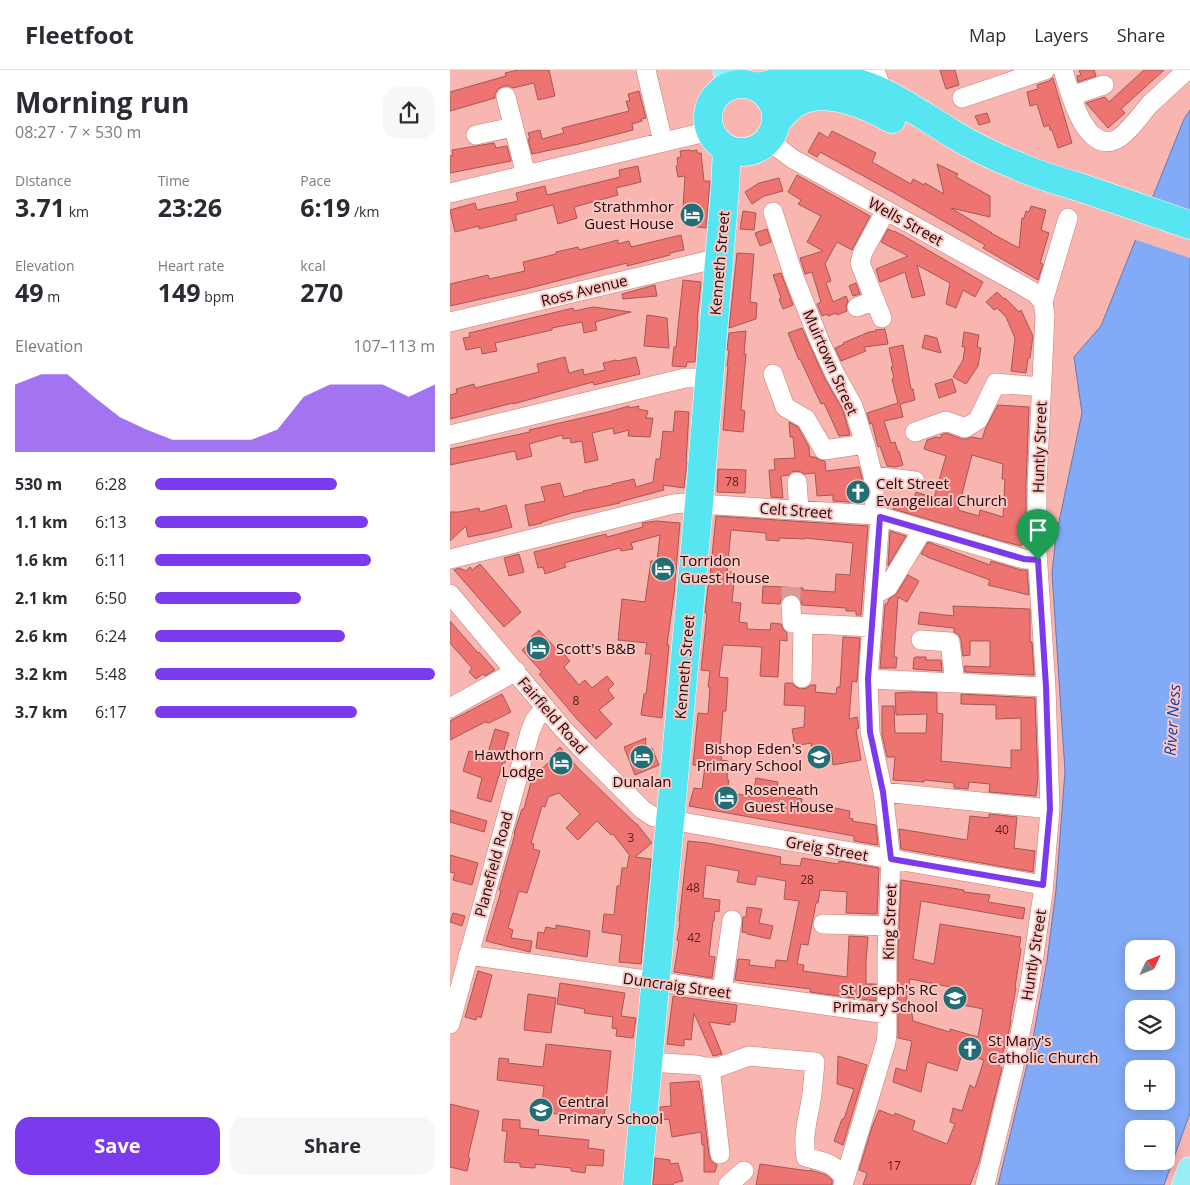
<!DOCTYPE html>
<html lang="en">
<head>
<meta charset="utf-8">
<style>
	:root { --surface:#fff; --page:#f7f7f7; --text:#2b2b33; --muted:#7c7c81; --line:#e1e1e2; --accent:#7c3aed }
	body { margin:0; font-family:"Open Sans",sans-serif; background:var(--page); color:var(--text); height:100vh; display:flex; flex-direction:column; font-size:19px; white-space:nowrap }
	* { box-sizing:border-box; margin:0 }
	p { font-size:16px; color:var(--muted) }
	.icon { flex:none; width:28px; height:28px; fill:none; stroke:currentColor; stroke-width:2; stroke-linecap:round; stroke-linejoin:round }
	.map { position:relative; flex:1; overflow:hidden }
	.details { display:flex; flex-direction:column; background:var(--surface); width:450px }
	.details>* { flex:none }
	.needle { width:32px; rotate:47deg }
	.buttons { position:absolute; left:675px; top:870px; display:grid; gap:10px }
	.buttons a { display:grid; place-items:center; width:50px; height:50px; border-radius:10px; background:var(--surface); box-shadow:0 2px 12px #0003; font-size:25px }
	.pin { position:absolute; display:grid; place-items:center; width:42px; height:42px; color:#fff; margin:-51px -21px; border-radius:50% 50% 50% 0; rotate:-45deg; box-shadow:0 0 5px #0007 }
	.pin .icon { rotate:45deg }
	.round { display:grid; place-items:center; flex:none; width:52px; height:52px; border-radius:15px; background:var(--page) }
	.headline { display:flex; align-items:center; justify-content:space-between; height:85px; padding:0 15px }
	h1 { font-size:28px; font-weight:700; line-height:38px }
	.figures { display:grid; grid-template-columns:repeat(3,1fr); gap:8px; height:85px; padding:5px 15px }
	.figures div { display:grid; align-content:center }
	.figures b { font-size:25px; font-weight:700 }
	.figures small { font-size:14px; font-weight:400 }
	.figures p { font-size:14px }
	.chart { height:140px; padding:10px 15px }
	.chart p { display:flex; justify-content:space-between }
	.chart svg { width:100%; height:90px; margin-top:5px; fill:var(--accent); opacity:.7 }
	.cta { display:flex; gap:10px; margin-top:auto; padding:10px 15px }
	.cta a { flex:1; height:58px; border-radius:15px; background:var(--accent); color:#fff; font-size:20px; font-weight:700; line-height:58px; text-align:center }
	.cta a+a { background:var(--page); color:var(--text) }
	ul { padding:0 15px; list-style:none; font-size:16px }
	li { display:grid; grid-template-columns:80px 60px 1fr; align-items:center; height:38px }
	li i { height:12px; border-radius:6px; background:var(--accent) }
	header { display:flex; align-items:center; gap:30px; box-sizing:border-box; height:70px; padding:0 25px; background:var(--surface); border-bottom:1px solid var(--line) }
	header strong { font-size:24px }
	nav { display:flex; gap:28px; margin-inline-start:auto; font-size:18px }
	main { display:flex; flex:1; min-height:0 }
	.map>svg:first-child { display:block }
</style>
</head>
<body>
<header>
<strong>Fleetfoot</strong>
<nav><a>Map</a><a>Layers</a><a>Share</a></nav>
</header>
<main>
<section class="details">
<div class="headline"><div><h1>Morning run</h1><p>08:27 · 7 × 530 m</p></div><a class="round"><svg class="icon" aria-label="share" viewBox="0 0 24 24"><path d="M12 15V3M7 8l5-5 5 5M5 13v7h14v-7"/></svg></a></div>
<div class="figures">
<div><p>Distance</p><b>3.71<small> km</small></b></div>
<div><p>Time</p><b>23:26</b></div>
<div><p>Pace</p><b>6:19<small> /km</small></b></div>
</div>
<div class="figures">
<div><p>Elevation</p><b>49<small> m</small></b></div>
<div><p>Heart rate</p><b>149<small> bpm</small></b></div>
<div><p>kcal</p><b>270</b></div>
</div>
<div class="chart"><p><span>Elevation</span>107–113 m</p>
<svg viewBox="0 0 160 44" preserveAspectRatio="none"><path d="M0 44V11L10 6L20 6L30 17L40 27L50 33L60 38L70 38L80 38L90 38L100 33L110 17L120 11L130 11L140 11L150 17L160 11V44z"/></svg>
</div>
<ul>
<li><b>530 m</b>6:28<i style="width:65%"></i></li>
<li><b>1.1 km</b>6:13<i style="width:76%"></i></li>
<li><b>1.6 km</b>6:11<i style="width:77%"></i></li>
<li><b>2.1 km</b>6:50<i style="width:52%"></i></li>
<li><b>2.6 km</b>6:24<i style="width:68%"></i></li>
<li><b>3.2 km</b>5:48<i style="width:100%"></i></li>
<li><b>3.7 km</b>6:17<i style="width:72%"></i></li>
</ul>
<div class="cta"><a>Save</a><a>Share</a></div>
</section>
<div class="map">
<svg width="740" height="1115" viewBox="0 0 740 1115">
	<rect width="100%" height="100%" fill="#f9b5b0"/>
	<path fill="#83aaf7" stroke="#6679af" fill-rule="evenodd" d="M740 40V1043L714 1115H548L582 974 597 891 606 820 615 701 602 503 606 466 632 343 624 287 651 256 734 49ZM684 879H716V911H684ZM684 939H716V971H684ZM684 999H716V1031H684ZM684 1059H716V1091H684Z"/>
	<path fill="#f9b5b0" d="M700 128 740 141V188L683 169Z"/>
	<path fill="#ed7470" stroke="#a45855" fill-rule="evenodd" d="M68 0H99L105 26 88 30 84 13 63 18 59 16H54L48 19 45 24V28L0 41V22L56 6 55 3Z
		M490 0H505L509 15 496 19Z
		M629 0H644L646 6 628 12 627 6 631 5Z
		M694 0H714L671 39 675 43 658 58 636 33 655 27 659 32Z
		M603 8 622 73 608 78 602 60H600L599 55 594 57 587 34 580 36 577 22 588 19 587 15 599 11Z
		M189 21 196 48 191 49 192 51 182 54 183 60 129 74 82 84 78 69H80L78 63 90 60 92 69 114 63 112 58 179 41 176 31H180L178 24Z
		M537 43 540 52 529 55 525 46Z
		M382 61 426 83 422 92 461 114 463 109 474 115 475 113 494 124 487 94 508 104 506 107 540 126V147L501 138 542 163H541L569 178 572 148H574L576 141 579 142 581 136 596 140 591 160 599 163 590 193 593 194 588 210 533 178 535 175 450 126 370 82 367 87 358 82 369 62 378 68Z
		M44 73 46 78 57 76 61 91 0 103V86L3 85 2 80Z
		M240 80 241 81 247 80V83H251L254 111H260L256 158 234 155 232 138H233L235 106 228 107 226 96 228 95 227 88 231 87 230 81Z
		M188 96 191 112 166 118 168 125 124 137 127 148 108 154 103 135 65 145 67 150 29 159V156L5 162 0 140 25 133 27 140 68 131 66 123 95 116 97 125 170 107 169 100Z
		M347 105 420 146 402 180 387 172 375 194 381 211 376 213 383 232 396 226 398 231 396 236 397 241 387 245 386 243 378 246 377 244 372 246 367 234 371 232 362 202 355 204 350 188 373 181 357 172 371 146 348 134 351 130 338 122Z
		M329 108 333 121 314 126 302 134 295 122 309 113Z
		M293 141 306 143 304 160 290 159Z
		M317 159 321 172 310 176 305 163Z
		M438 159 444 162V161L452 165 533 212 525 227 513 220 506 238 496 234 500 213 467 195 475 225 462 228 455 202 430 212 426 199 458 186 431 172Z
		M231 165 234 180 220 183V185L177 196V193L76 219 0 236V214L38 205 39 209 75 201 73 192 106 184V182L128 177 129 180 168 170V174L179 171 181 177Z
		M287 183 304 184 300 232 307 233 306 249 279 258Z
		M331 203 343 235 333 239 329 229 331 228 323 205Z
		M233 210 251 212 247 251H248L245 292H237L236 297 222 296 224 277H226Z
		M406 213 410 224 403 226 399 216Z
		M205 215 207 226 173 229 172 224Z
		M547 222 554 229 555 228 569 242 571 240 583 266 580 288H578L576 303 561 301 565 268 556 247 547 238 544 240 536 232Z
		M143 237 181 242 145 252 147 260 134 263 132 252 102 258V260L45 273 47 281 32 284 31 277 16 280 13 268 20 267 19 263 123 238 124 241Z
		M197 245 217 248 219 278 194 276Z
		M352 258 375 309 393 340 400 365 389 366 374 333 371 334 350 289 349 290 338 263Z
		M435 259 438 274 414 277 416 281 391 291 385 278 394 274 393 273 419 262 426 261 425 260Z
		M296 261 294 284H296L291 340 295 341 293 362 273 360 278 296H277L279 280H277L279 263Z
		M514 262 529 265 527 277 531 278 528 296 516 314 503 307 513 290 515 277H512Z
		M475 265 487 268 491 283 472 278Z
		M453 275 461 319H463L465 330 450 334 453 347 434 351 441 373 445 372 448 382 449 381 453 395 445 397 437 396 430 376 428 377 422 353 420 354 417 343 448 333 442 309 444 308 441 297H443L439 278Z
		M115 287 119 303 133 299 134 305 155 300 153 293 166 290 167 291 186 287 190 304 144 315 143 312 63 334V333L0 349V325L7 323 6 319 24 314 25 318 89 302 87 294Z
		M502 309 506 322 489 328 485 314Z
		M548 335 579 337 576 414V464L574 473 571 476 552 471 443 439 447 429 462 434 466 422 484 428 496 386 474 379 477 370 486 367 491 368V365L496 363 512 369H517L522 367 532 369 536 357ZM522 385 553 394 552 409H555L553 447 530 440 529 446 508 440Z
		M179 336V338L189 336 188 339 198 341 196 348H203L200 367 178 366 179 360 164 364 163 358 142 363 148 390 135 393 132 371 121 373 120 368 113 369 112 365 79 374 82 386 67 390 65 381 0 395V379L80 362 79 360 158 342Z
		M225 341 239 342 236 392H237L234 418 213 415 214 420 169 432 170 433 121 443 92 452V453L79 456 75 435 95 431 91 417 110 413 114 427 134 422 133 421 162 415V414L184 409 186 417 203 412 206 389H210L213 361 223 362Z
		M339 352 348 357 359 377 360 387H365L370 390 375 391 376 401 409 397 412 408 413 433 383 431V425L367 426 365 403 354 404 351 402 347 401 341 402 339 405 331 406 333 428 321 427 319 400H325L324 389 345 388 343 367H340Z
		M268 399 296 400 295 423 267 422Z
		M56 435 62 457 44 462 18 467 16 456 0 471V442H9L29 438 30 442Z
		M266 446 418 456 411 545H406V541H396V538L352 535 350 528 346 525 341 524 334 526 331 530 330 534 312 533 313 516 353 518V520L385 522 386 504 400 505 403 473 355 468V469L329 468V471L316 470V463L281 460 277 502H285L282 532 291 533 289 552 297 553V559L320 560 321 553 331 554 333 559 337 563V571L330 570 328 607 310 606 312 577 273 575 269 607 278 608 276 641H273L270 678H272L271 690 278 691 277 710H279L277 722 303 727 306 708 328 712 326 724 352 729 351 736 374 741 375 736 400 741 399 748 403 749 402 751 426 755 428 775 404 771V766L239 736 244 718 252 719 255 696 243 695 248 643 258 644 260 617H258L260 601 251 600 257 543H255L258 516H259Z
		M206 451 230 453 224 524 217 575H219L212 648 191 645 194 624H196L201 584H195L197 573 168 570 172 529 195 532 201 491H207L210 465 181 473 183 479 171 481 170 478 114 493 116 497 95 504 93 497 88 498 84 482 156 464 157 467 193 457 192 453Z
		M440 461 456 466 438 496Z
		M478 472 540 495 541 491 571 500H577L579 525 538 515 540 510 477 487V486L471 484Z
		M69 484 74 502 59 506 54 488Z
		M30 494 71 542 54 557 4 500 9 498 16 501 20 497 22 500Z
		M458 505 469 511 457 532 448 527 444 587H447L446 598H430L435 534H437L439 529 447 523Z
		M503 536 580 539V572H582L584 605 515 602 514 596 540 597V571H520V585L513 586 511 570 509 565 504 562V558L468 554 470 542 504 546Z
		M0 551 28 583 29 582 45 600 35 606 33 604 26 609 19 602 22 598 0 573Z
		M89 560 106 579 108 577 120 591 114 597 129 615 135 610 142 618 157 606 164 614 158 620 164 628 149 640 162 654 146 669 126 648 89 604 92 602 72 580 83 570 81 567Z
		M393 567 410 568 407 612 402 611 399 649 407 647 409 658 406 659 411 690 383 695 382 684 363 687 361 673 345 676 342 659 354 657 355 636 334 635 335 613H342L346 617 351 619 357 618 361 615H366L365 622 386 624 387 617H390Z
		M466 587H476V590H491L492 601 463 599 464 588Z
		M462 622 487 623V643L493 644 491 691 561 698V680H571V648L546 649V635L511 634V624L585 628 588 708 586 726 539 722 540 714 519 712 518 719 504 718V713L474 710V712L443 710 445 687H437L432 665V636H444L445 663H476L477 644 446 645 445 623Z
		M52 624 61 642 39 653 35 652 0 670V651Z
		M45 659 59 663 54 679 58 680 55 693 53 692 41 732 27 728 32 708 13 701 19 681 37 686Z
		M196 668 195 680 202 678 209 695 185 705 174 677Z
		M110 677 129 699 161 730 186 754H187L202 773 185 787 201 789 191 894 169 892 172 865 152 862 154 844 164 845 167 816H170L172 798H177L179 786H180L163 764 161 765 147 751 128 770 116 758 130 744 109 723 98 727 95 737 92 736 81 773 84 774 83 779 90 781 77 823 69 821 58 858 63 860 61 868 82 871 80 882 36 871 51 821 49 820 65 764 64 763 72 739H74L82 708 101 690 99 688Z
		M0 740 37 751 34 762 0 752Z
		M539 744 567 747 564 778 585 781 583 802 451 779 449 759 517 770 520 746 539 748Z
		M238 771 257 773 331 787 330 794 350 796 352 788 388 794 389 791 429 798 427 844 396 843 397 822 370 820 368 833H366L358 875 351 874 347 894 354 895 353 901 397 907 399 866 418 867 416 891V914H426V931L360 922 361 919 285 910 288 889 300 890 299 895 325 898 326 890 337 891 349 831 334 829 336 811 307 806 305 815 287 812 289 801 256 795 253 828 270 830 269 842 265 841 264 851H263L259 886 265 887 262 908 224 902 229 871 227 870 230 852 229 851Z
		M0 785 28 793 22 815 3 810 5 803 0 802Z
		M451 810 514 820V822L540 825 538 832 575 838 573 849 471 831 463 889 484 894 490 854 571 867 569 878 571 879 565 917 566 918 560 950H561L557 972H556L549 996 552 998 529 1092 520 1115H413L417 1103 409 1100 422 1057 429 1040 444 1046 445 1043 465 1051 462 1060 497 1074 505 1054 500 1052 503 1038 512 1041 520 1015 525 1018 534 990 512 984 507 1001 477 992 471 1022 443 1012 446 998 456 1001 462 971 448 968V881ZM460 909 516 920 513 935 533 939 528 967 500 959V962L463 951 461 937H455Z
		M297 837 312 839 309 853 323 856 320 869 297 864V863L292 862 293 847H296Z
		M3 843 15 846 12 856 0 852Z
		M106 855 140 861 137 887 86 878 88 862 94 863 96 857 106 859Z
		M28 901 42 905 31 948 27 946 26 950 15 947Z
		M110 913 175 923 171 946 186 948 183 968 166 966 167 959 162 958 163 947 134 943 135 939 107 934Z
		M78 924 106 928 101 963 74 960Z
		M223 926 287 935 285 952H280V955L259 952 272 984 263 986 244 943 241 970 234 969V976L217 974Z
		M96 974 161 981 154 1049 91 1042 94 1016 47 1010 49 988 59 989 58 993 93 997Z
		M388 986 417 995 393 1075 384 1071 392 1049H394L404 1019 387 1014Z
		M249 1011 250 1019H251L259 1085 261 1091 267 1095 265 1102H254V1075H252L251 1062 222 1067 219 1049 211 1050 210 1037 221 1036 220 1013Z
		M0 1034 29 1041 18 1087 20 1088 17 1101 0 1097Z
		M53 1049 70 1050V1058L89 1060 88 1065 139 1070 138 1078 154 1080 153 1096 136 1095 135 1103 121 1101V1098L85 1094V1098L70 1097V1093L54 1092 57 1061H52Z
		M205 1088 220 1090V1094L228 1093 233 1111 224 1113 223 1115H203Z
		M310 1094 359 1101 360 1100 370 1103 376 1105 382 1110V1115H306Z"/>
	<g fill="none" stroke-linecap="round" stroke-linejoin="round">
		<path stroke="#d99b96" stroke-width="19" stroke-dasharray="19 9" stroke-linecap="butt" d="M341 535V517"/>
		<defs>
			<path id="minor" d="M196 0 213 72
				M425 0 433 23
				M613 0C619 19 634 83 665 70 677 65 691 44 700 34 712 23 725 11 737 0
				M621 26 654 15
				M56 27 76 105
				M512 28 595 0
				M26 65 63 57
				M318 70 343 89 573 216 585 223 593 232
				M0 123 260 61
				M323 142 344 207 370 272 385 304 403 336 415 374 423 406 425 445
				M407 237 425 230
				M432 248 410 193 413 182 436 140
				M0 252 269 188
				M323 304 335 337 356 349 374 380 415 374
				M465 362 496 351 515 358 528 350 546 313 591 317
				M0 365 235 308H259
				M423 406 465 411
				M347 412 349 440
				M0 489 223 434 234 433 425 445 574 489 588 490
				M0 524 114 660 135 682 193 740 204 747 441 789 593 815
				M424 525 438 517 473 459
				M341 535 342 553 422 557
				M471 570 500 572 505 613
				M352 608 353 554
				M418 609 596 617
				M0 638 66 601
				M433 722 600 739
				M373 854 438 856
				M18 885 437 944
				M272 921 282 850
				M0 954 80 662 85 650 95 637
				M199 992 246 995 256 997H269L299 986 365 992C364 1003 363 1013 362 1024 359 1046 352 1064 356 1087 376 1093 381 1091 395 1108
				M256 997 261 1006 270 1084
				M278 1115 294 1101
				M393 1115 436 972 437 963V881L441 789 433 722 420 662 418 609 430 447
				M535 1115 563 1000 580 913 593 823 600 739 596 617 587 481V415L595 246 593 232 618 148"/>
			<path id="major" d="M275 0 280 16
				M734 1115 740 1099"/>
			<path id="highway" d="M258 48a34 34 0 1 1 68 0a34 34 0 1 1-68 0Z
				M306 17C330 12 355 6 380 8 427 11 465 41 503 64 524 77 545 87 568 96 587 105 608 111 629 117 666 130 703 142 740 155
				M326 52C332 45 338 38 346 33 374 16 417 35 442 49
				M187 1115 249 433 275 119 277 79"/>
		</defs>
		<use href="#minor" stroke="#c97a76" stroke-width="20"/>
		<use href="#major" stroke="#fff" stroke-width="25"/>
		<use href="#highway" stroke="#fff" stroke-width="29"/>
		<use href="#minor" stroke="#fff" stroke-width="19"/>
		<use href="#major" stroke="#9aeff7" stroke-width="24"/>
		<use href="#highway" stroke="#56e5f1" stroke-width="28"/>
	</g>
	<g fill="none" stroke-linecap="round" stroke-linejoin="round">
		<defs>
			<path id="route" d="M430 447 574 489 588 490 596 617 600 739 593 815 441 789 433 722 420 662 418 609Z"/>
		</defs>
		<use href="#route" stroke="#fff" stroke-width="10"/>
		<use href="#route" stroke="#7c3aed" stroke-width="6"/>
	</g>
	<defs>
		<symbol id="hotel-disc" viewBox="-11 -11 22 22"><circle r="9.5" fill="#236e74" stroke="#fbc7c3"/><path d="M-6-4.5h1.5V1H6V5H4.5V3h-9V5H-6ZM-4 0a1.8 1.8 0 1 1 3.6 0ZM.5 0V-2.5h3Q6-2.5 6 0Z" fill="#fff"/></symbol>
		<symbol id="church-disc" viewBox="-11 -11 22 22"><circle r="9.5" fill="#236e74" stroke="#fbc7c3"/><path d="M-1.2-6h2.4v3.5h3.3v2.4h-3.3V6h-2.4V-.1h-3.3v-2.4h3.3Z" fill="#fff"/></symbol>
		<symbol id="school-disc" viewBox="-11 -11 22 22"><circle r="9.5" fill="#236e74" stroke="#fbc7c3"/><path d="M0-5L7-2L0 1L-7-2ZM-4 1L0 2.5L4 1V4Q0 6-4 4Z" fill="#fff"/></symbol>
	</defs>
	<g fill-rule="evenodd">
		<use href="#hotel-disc" x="228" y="131" width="28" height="28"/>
		<use href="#church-disc" x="394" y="408" width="28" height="28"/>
		<use href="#hotel-disc" x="199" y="485" width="28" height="28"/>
		<use href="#hotel-disc" x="74" y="564" width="28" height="28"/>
		<use href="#hotel-disc" x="178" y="673" width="28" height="28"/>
		<use href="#school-disc" x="355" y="673" width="28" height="28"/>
		<use href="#hotel-disc" x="97" y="679" width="28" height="28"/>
		<use href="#hotel-disc" x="262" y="714" width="28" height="28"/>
		<use href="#school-disc" x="491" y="914" width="28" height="28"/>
		<use href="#church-disc" x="506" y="965" width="28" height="28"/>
		<use href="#school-disc" x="77" y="1026" width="28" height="28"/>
	</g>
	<g text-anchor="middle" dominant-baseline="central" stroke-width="4" stroke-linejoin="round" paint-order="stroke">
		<g font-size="12" fill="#552220">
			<text x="282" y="411">78</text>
			<text x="126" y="630">8</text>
			<text x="552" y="759">40</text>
			<text x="181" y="767">3</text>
			<text x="357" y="809">28</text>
			<text x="243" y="817">48</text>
			<text x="244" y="867">42</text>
			<text x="444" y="1095">17</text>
		</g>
		<g font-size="15" fill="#220606" stroke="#fbc7c3" text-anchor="start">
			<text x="224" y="136" text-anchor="end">Strathmhor<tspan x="224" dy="17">Guest House</tspan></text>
			<text x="426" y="413">Celt Street<tspan x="426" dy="17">Evangelical Church</tspan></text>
			<text x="230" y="490">Torridon<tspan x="230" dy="17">Guest House</tspan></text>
			<text x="106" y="578">Scott's B&amp;B</text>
			<text x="352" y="678" text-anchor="end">Bishop Eden's<tspan x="352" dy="17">Primary School</tspan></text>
			<text x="94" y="684" text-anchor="end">Hawthorn<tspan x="94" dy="17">Lodge</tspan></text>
			<text x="192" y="711" text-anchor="middle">Dunalan</text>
			<text x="294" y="719">Roseneath<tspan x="294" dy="17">Guest House</tspan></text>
			<text x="488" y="919" text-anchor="end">St Joseph's RC<tspan x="488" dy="17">Primary School</tspan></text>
			<text x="538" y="970">St Mary's<tspan x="538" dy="17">Catholic Church</tspan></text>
			<text x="108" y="1031">Central<tspan x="108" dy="17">Primary School</tspan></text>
		</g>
		<g font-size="15" fill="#220606" stroke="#fbc7c3">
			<text transform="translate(456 151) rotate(29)">Wells Street</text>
			<text transform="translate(269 193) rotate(-85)">Kenneth Street</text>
			<text transform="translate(134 220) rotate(-14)">Ross Avenue</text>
			<text transform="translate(381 292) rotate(66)">Muirtown Street</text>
			<text transform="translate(589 377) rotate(-88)">Huntly Street</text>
			<text transform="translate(346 440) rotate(4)">Celt Street</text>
			<text transform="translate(234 597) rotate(-85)">Kenneth Street</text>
			<text transform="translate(103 645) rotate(49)">Fairfield Road</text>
			<text transform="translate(377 778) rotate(10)">Greig Street</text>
			<text transform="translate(43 794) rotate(-75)">Planefield Road</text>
			<text transform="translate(439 852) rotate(-88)">King Street</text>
			<text transform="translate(583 885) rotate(-81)">Huntly Street</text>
			<text transform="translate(227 915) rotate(8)">Duncraig Street</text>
		</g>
		<g font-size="16" font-style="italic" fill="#1240ac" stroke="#fbc7c3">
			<text transform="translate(722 650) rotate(-86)">River Ness</text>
		</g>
	</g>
</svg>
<div class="buttons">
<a><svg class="needle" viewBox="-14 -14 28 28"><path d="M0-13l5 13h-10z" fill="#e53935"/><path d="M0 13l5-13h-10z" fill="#7c7c81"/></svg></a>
<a><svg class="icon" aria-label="layers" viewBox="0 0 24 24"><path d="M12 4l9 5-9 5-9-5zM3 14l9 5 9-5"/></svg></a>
<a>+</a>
<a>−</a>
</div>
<div class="pin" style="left:588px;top:490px;background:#1e9e55"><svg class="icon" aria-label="arrive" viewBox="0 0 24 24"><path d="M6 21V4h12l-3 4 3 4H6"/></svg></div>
</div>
</main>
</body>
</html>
